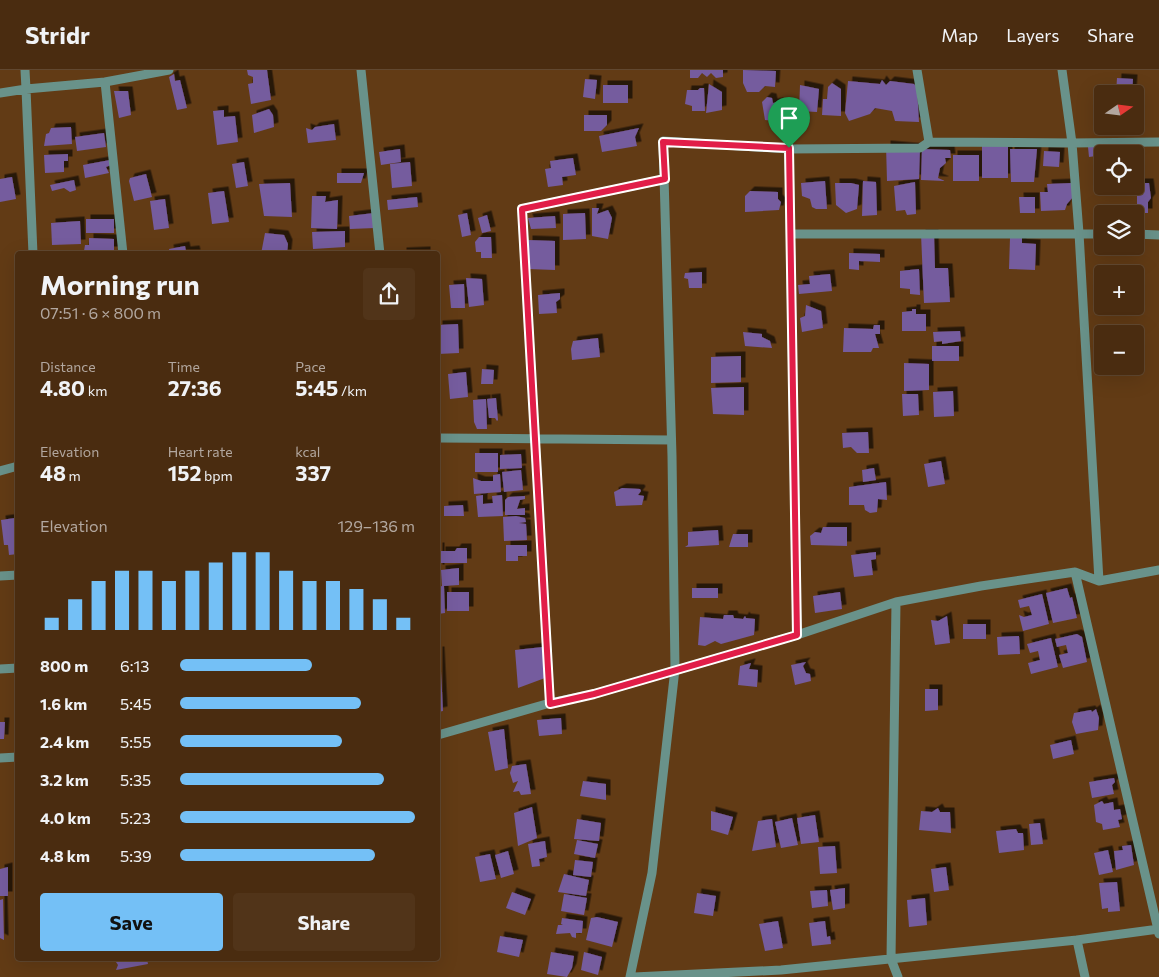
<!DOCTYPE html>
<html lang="en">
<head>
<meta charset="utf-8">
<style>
	:root { --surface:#4a2c10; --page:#513419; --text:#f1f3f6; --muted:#b2a79f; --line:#614830; --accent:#74c0f6 }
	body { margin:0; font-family:Commissioner,sans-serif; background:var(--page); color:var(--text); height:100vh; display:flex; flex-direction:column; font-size:19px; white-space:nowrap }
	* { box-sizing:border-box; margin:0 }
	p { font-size:16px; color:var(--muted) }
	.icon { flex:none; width:28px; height:28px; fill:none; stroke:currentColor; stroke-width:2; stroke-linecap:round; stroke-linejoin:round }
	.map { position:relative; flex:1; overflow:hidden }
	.sheet { position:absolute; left:15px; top:181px; width:425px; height:710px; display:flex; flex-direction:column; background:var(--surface); border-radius:5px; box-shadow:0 5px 20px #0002,0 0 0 1px var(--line) }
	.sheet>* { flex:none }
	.needle { width:32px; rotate:76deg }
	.buttons { position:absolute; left:1094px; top:15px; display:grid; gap:10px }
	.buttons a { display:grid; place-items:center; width:50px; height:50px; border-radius:5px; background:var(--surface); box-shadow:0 5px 20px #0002,0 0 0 1px var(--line); font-size:25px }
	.pin { position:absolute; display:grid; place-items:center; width:42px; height:42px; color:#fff; margin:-51px -21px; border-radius:50% 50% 50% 0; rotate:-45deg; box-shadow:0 0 5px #0007 }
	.pin .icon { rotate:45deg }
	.round { display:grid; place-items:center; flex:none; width:52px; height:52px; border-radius:5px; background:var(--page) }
	.summary { display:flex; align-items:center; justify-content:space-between; height:85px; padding:0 25px }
	h1 { font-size:28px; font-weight:700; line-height:38px }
	.metrics { display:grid; grid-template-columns:repeat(3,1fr); gap:8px; height:85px; padding:5px 25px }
	.metrics div { display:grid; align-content:center }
	.metrics b { font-size:21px; font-weight:700 }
	.metrics small { font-size:14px; font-weight:400 }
	.metrics p { font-size:14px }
	.chart { height:140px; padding:10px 25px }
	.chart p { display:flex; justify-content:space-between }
	.chart svg { width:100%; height:90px; margin-top:5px; stroke:var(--accent); stroke-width:6 }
	.primary-button { display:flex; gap:10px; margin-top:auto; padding:10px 25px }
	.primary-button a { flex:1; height:58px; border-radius:5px; background:var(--accent); color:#111; font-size:20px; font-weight:700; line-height:58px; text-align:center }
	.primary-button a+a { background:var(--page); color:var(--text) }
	ul { padding:0 25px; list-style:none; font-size:16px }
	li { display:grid; grid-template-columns:80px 60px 1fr; align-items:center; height:38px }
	li i { height:12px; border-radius:6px; background:var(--accent) }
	header { display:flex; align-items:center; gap:30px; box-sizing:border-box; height:70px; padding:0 25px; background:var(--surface); border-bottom:1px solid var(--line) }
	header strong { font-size:24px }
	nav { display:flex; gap:28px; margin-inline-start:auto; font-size:18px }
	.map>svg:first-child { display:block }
</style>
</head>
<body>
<header>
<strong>Stridr</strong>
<nav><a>Map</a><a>Layers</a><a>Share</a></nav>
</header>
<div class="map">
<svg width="1159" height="907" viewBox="0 0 1159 907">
	<defs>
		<filter id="shadow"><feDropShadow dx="4.5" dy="-4.5" stdDeviation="0" flood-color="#0009"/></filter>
	</defs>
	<rect width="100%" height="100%" fill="#623b15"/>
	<path fill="#755b9e" filter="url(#shadow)" d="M247 0H267L271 30 251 34 248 14 253 13V7L248 5Z
		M690 0H723V7L716 8 711 3 707 7 702 3 698 8H690Z
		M743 0 776 1 775 17 765 16 759 22H747L743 13Z
		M174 4 175 11 180 10 187 38 177 40 169 7Z
		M1117 8 1133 9 1132 24H1116Z
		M585 9 597 10 595 29 583 27Z
		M882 10 886 15 890 11 914 14 917 18 919 52 895 51 892 41 875 38 870 44 849 51 845 43 848 11 880 14Z
		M832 13 841 19V46L822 45 823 29H827L828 17Z
		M709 14 722 22V40L706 43Z
		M603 15H628V33H603Z
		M800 15 819 19 817 42 799 41Z
		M700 18H704L705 41H692V36L685 34 687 20H698Z
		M114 21H128L131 45 119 48Z
		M767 27 772 28 773 33 779 32 780 45 783 46 784 52 765 50 762 32Z
		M269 39 273 45 274 57 254 63 252 45Z
		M224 40V47L235 46 238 72 217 75 213 41Z
		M584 45H607V55L601 61H584Z
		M334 54 336 70 308 73 306 58 312 60 315 57Z
		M71 57 72 74 44 76 46 64 49 63 51 58Z
		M639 58 635 67 637 76 602 82 599 66Z
		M104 63 106 77 77 81 75 67Z
		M982 74H1008V108H982Z
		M886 75 920 78 919 109 887 111Z
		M1111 76V84H1102V99H1097L1096 86 1089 87 1088 77H1094V79Z
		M400 79 401 92 381 95 379 82Z
		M922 79 950 80 951 88H945L946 93 940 98 938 108 945 111 921 110Z
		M1010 79H1037L1034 112H1011Z
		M1044 81 1060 82 1059 97 1043 96Z
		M68 84V91H64V102L45 103 44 85Z
		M953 85H979V111H953Z
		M573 88 576 105 562 107 563 115 548 117 545 99 551 98 550 91Z
		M110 90 111 95 106 97 109 103 85 108 83 95Z
		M244 92 248 116 236 118 232 94Z
		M410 92 412 116 392 118 390 94Z
		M337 103H364L361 113H337Z
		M146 104 152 127 134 131 129 111 130 108Z
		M12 107 16 129 0 132V109Z
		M74 110 76 120 70 122 64 118 52 121 50 115Z
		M825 111 827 139H816L812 137 810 129 802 126 801 113Z
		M863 111 876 112 877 145 862 146Z
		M915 112 916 144 907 145 905 140 896 141 894 116Z
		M290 113 292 147 264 146 259 114Z
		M835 113H851L859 115 857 139 846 143 836 135Z
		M1072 113 1073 127 1067 134 1065 140 1041 141 1040 122H1048L1047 114Z
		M1137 113H1149L1151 128 1148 132V143H1137Z
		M224 121 229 152 212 154 208 123Z
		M750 121 778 122V129L781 132 779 140 745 142V126Z
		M312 126H326L325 132 338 130 337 159 311 158Z
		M417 127 418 137 388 140 387 130Z
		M1019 127H1035V143H1020Z
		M165 129 169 158 154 160 150 131Z
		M592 138H599L597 144 608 140 612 148 608 169 592 166Z
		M374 143 375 158 350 159 349 146Z
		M467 143 471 165 462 167 458 145Z
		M585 143 586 169 563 170V144Z
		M487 145 491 161 482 163 478 148Z
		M555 146 556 158 531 159 528 148Z
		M86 149H114V163H86Z
		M80 151 81 174 52 175 51 153Z
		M345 161V177L313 179 312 162Z
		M265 163 284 165 288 174 287 184H261Z
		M921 164H934L935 198H948L950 232 924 233Z
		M479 167H491L492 188H481V182H476L475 172Z
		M89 168 114 169V181H84L85 175H89Z
		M1010 168H1022V173L1036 174 1035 200 1009 199Z
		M528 170 555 171V200L528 199Z
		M185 176 186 181 195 180 196 184H170L169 179Z
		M426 181V184H402V182Z
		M849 183 880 184V192L859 191V200L849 199Z
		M919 199 920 225 910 224V219L900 218V201Z
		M702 202V218H689L688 209 684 208 685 203Z
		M830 204 832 221 799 224 798 215 810 214 809 206Z
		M466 208 482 209 484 235 469 237Z
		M464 214 465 238H451L449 215Z
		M560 223V229L556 232 557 243 539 244 538 225Z
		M806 235 821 241 823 258 802 262 800 248 805 246Z
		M912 239H916V244H926V261H902V242L912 241Z
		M458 254 459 283 438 284V255Z
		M874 255H880V264H875L879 278H873L871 282H843L844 258 873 259Z
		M960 261 961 271 942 274V271L934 272 933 262Z
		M743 262 762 264V267L770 271 772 278 745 276Z
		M598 268 600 287 572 290 571 279 573 271Z
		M932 276H959V291H932Z
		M741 286V312L711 313V287Z
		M904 293 929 294V320L904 321Z
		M482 299 494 300 493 314H481Z
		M466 302 468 327 450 329 448 304Z
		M744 317V345L713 344 711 318Z
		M953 321 954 346 934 347 933 322Z
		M902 324H918L919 345 903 346Z
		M496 328 498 350 497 351 495 348H489L487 329Z
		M486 329 487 359H477L474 352 473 330Z
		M868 362 869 383H857L851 377 843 378 842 363Z
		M475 383H498V402H475Z
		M521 384 522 398 500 399V385Z
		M941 391 945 414 928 417 924 394Z
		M874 398 876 410 863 412 862 400Z
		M521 400 523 420 504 422 502 402Z
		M500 404 501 422 474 424 473 408 481 411H493V405Z
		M16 405 18 435H15V427Z
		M886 412 887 430 878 429 877 442 870 443 865 440 864 435H849V417Z
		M622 418 640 419 641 421 638 425 644 426 642 435 616 436 614 422Z
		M483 425V434L493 433 492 426 502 425 503 446 478 447 476 426Z
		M525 426V429L520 430 517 439 525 438V445H505V430L508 427Z
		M463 435 464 446H444V436Z
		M516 446 525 448 526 452 519 453 526 454 527 470 504 471 503 447Z
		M15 448 18 484 9 485 8 475H4L1 450Z
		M823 457H847V476L811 475 810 466 815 462 821 463Z
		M718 460 719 475 685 477 688 475V462Z
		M733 464H748V477H729Z
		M506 475H527V486H518V491H506Z
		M438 477H440V499H438Z
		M457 478H467V493H441V481H455Z
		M876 482V489L871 490 873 505 854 507 851 485Z
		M459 498V515L444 516 445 543 438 544V517L442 516 441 500Z
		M692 518H718V528H692Z
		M1067 518 1070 528 1072 527 1077 548 1053 553 1046 523Z
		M447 522H469V541H447Z
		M840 522 842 539 815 543 813 526Z
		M1042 524 1049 554 1023 561 1019 545 1024 547 1032 545 1029 536 1020 538 1018 530Z
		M724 545H733L734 548 743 549 745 546 746 548 755 549 754 565 721 574 715 571 705 576 698 575 700 547 723 549Z
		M947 546 950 573 935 575 931 550 938 551Z
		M963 554H986V569H963Z
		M1077 564 1082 567 1087 592 1063 598 1059 585 1068 583 1066 575 1057 577 1055 569Z
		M1019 566 1020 584 998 585 997 567Z
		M1051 568 1058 597 1031 604 1028 593 1040 590 1038 581 1030 583 1027 574Z
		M543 577 545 608 518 618 515 580Z
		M438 581H440L443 641 438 642Z
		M806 592 803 596 806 603 810 604 811 611 795 615 791 595Z
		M751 593 749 599 758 600 757 617 738 615 740 596Z
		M925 619H938V640L925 641Z
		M1096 639 1099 648 1098 660 1076 664 1072 652 1074 643 1091 640 1092 642Z
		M561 648 562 664 539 666 537 650Z
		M0 652H5L4 669H0Z
		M504 659 508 698 495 701 488 662Z
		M1071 670 1074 684 1053 689 1050 675Z
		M526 694 531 724 521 725 519 721 513 722 518 711 513 713 510 703 512 696Z
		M1114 708 1115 712 1112 715 1114 724 1092 728 1089 712Z
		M583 711 606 714V730L580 726Z
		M1102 731 1104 734 1113 732 1114 740 1120 739 1122 749 1118 750 1120 757 1103 760 1102 754 1096 752 1094 735Z
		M532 737 537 768 518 776 514 743Z
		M938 738 940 742H950L951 763 919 760 921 741 932 742Z
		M711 741 733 747 728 765 711 760Z
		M815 745 819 772 801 774 797 748Z
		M792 748 798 775 781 778 775 752Z
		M577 749 601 753 599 771 574 769Z
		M772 749 776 777 752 781 758 751Z
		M1040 753 1043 774 1031 775 1029 754Z
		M1016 759 1018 763H1023L1024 780 999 783 996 761Z
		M577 770 598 774 595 788 574 784Z
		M545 771 547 787 539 789 540 796 532 797 528 774Z
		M1131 775 1134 795 1116 800 1114 781 1123 780 1122 776Z
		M835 776 837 803 820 804 818 777Z
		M1108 780 1113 802 1099 805 1094 783Z
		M508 781 514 804 501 808 495 785Z
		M490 784 496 809 480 812 475 787Z
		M575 790 593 792 591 807 573 805Z
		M8 797V826H0V799Z
		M946 797 949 820 934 822 931 799Z
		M564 804 589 810 586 826 558 822Z
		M1117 812 1120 841 1108 842V838L1102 839 1099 813Z
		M845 818V838L833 840 830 820Z
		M827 820 828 836 812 838 810 821Z
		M512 822 531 829 525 845 506 838Z
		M697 823 716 826 713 846 694 843Z
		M564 824 587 828 584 845 561 841Z
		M925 828 927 855 909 857 907 830Z
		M3 829 4 870 0 868V830Z
		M597 847 618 852 612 877 586 870 591 848Z
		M562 848 583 851 582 863H576V868L572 867 570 863 556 864 558 855H563L561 854Z
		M778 851 783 878 765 881 759 854Z
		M825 851 827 867 830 866 831 874 812 876 809 853Z
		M500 866 523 870 519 887 497 882Z
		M551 882 574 886 572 898 567 907 547 904Z
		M584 882 602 887 598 905 581 900Z
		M114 889H147L148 894 116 900 118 895Z"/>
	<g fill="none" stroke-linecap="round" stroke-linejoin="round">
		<path stroke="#69928a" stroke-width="9" d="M361 0 380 184
			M105 12 169 0
			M0 23 26 19 25 0
			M929 72 1072 73 1062 0
			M789 79 797 565
			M791 164H1102
			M1135 164 1159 165
			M33 184 26 19 105 12 123 184
			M438 368 671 370
			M0 401 18 396
			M1075 502 1159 864
			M0 506 18 505
			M1099 511 1079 163 1072 73 1159 72
			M896 532 891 889 898 907
			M0 599 18 598
			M550 633 522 139 665 109
			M438 665 550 633 594 624 797 565 896 532 981 516 1075 502 1099 511 1159 500
			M0 688 18 687
			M630 907 652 803 675 599 672 386 663 71 789 79 920 78 929 72 917 0
			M634 907 781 900 1077 870
			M1085 907 1077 870 1159 859"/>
	</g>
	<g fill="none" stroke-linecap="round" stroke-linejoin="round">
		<defs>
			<path id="route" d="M663 72 789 78 797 565 594 624 550 634 522 139 665 109Z"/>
		</defs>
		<use href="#route" stroke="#fff" stroke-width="10"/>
		<use href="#route" stroke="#e11d48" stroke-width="6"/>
	</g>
</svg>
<div class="buttons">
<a><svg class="needle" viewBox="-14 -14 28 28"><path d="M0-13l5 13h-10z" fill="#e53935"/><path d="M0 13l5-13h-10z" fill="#b2a79f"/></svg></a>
<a><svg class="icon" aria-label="locate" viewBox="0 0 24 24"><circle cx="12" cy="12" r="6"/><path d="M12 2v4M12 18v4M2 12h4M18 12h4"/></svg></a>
<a><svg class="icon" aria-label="layers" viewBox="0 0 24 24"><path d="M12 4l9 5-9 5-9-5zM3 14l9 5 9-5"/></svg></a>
<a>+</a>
<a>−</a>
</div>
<div class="pin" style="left:789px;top:78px;background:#1e9e55"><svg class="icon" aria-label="arrive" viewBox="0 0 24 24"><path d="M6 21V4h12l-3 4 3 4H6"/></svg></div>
<section class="sheet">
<div class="summary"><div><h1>Morning run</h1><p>07:51 · 6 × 800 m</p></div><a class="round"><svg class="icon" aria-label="share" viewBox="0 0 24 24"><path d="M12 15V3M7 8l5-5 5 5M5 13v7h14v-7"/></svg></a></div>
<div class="metrics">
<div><p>Distance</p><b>4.80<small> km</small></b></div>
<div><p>Time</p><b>27:36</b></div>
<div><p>Pace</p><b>5:45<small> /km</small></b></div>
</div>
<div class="metrics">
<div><p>Elevation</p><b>48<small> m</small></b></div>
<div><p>Heart rate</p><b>152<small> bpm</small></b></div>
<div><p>kcal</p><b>337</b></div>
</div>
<div class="chart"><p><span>Elevation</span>129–136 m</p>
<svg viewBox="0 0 160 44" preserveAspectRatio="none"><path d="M5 44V38M15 44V29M25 44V20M35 44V15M45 44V15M55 44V20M65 44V15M75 44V11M85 44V6M95 44V6M105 44V15M115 44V20M125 44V20M135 44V24M145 44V29M155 44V38"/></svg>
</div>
<ul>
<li><b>800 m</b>6:13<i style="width:56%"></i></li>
<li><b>1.6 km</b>5:45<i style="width:77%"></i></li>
<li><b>2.4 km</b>5:55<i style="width:69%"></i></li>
<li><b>3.2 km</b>5:35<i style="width:87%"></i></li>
<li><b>4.0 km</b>5:23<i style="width:100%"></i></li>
<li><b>4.8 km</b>5:39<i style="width:83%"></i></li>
</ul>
<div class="primary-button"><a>Save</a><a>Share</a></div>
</section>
</div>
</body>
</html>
